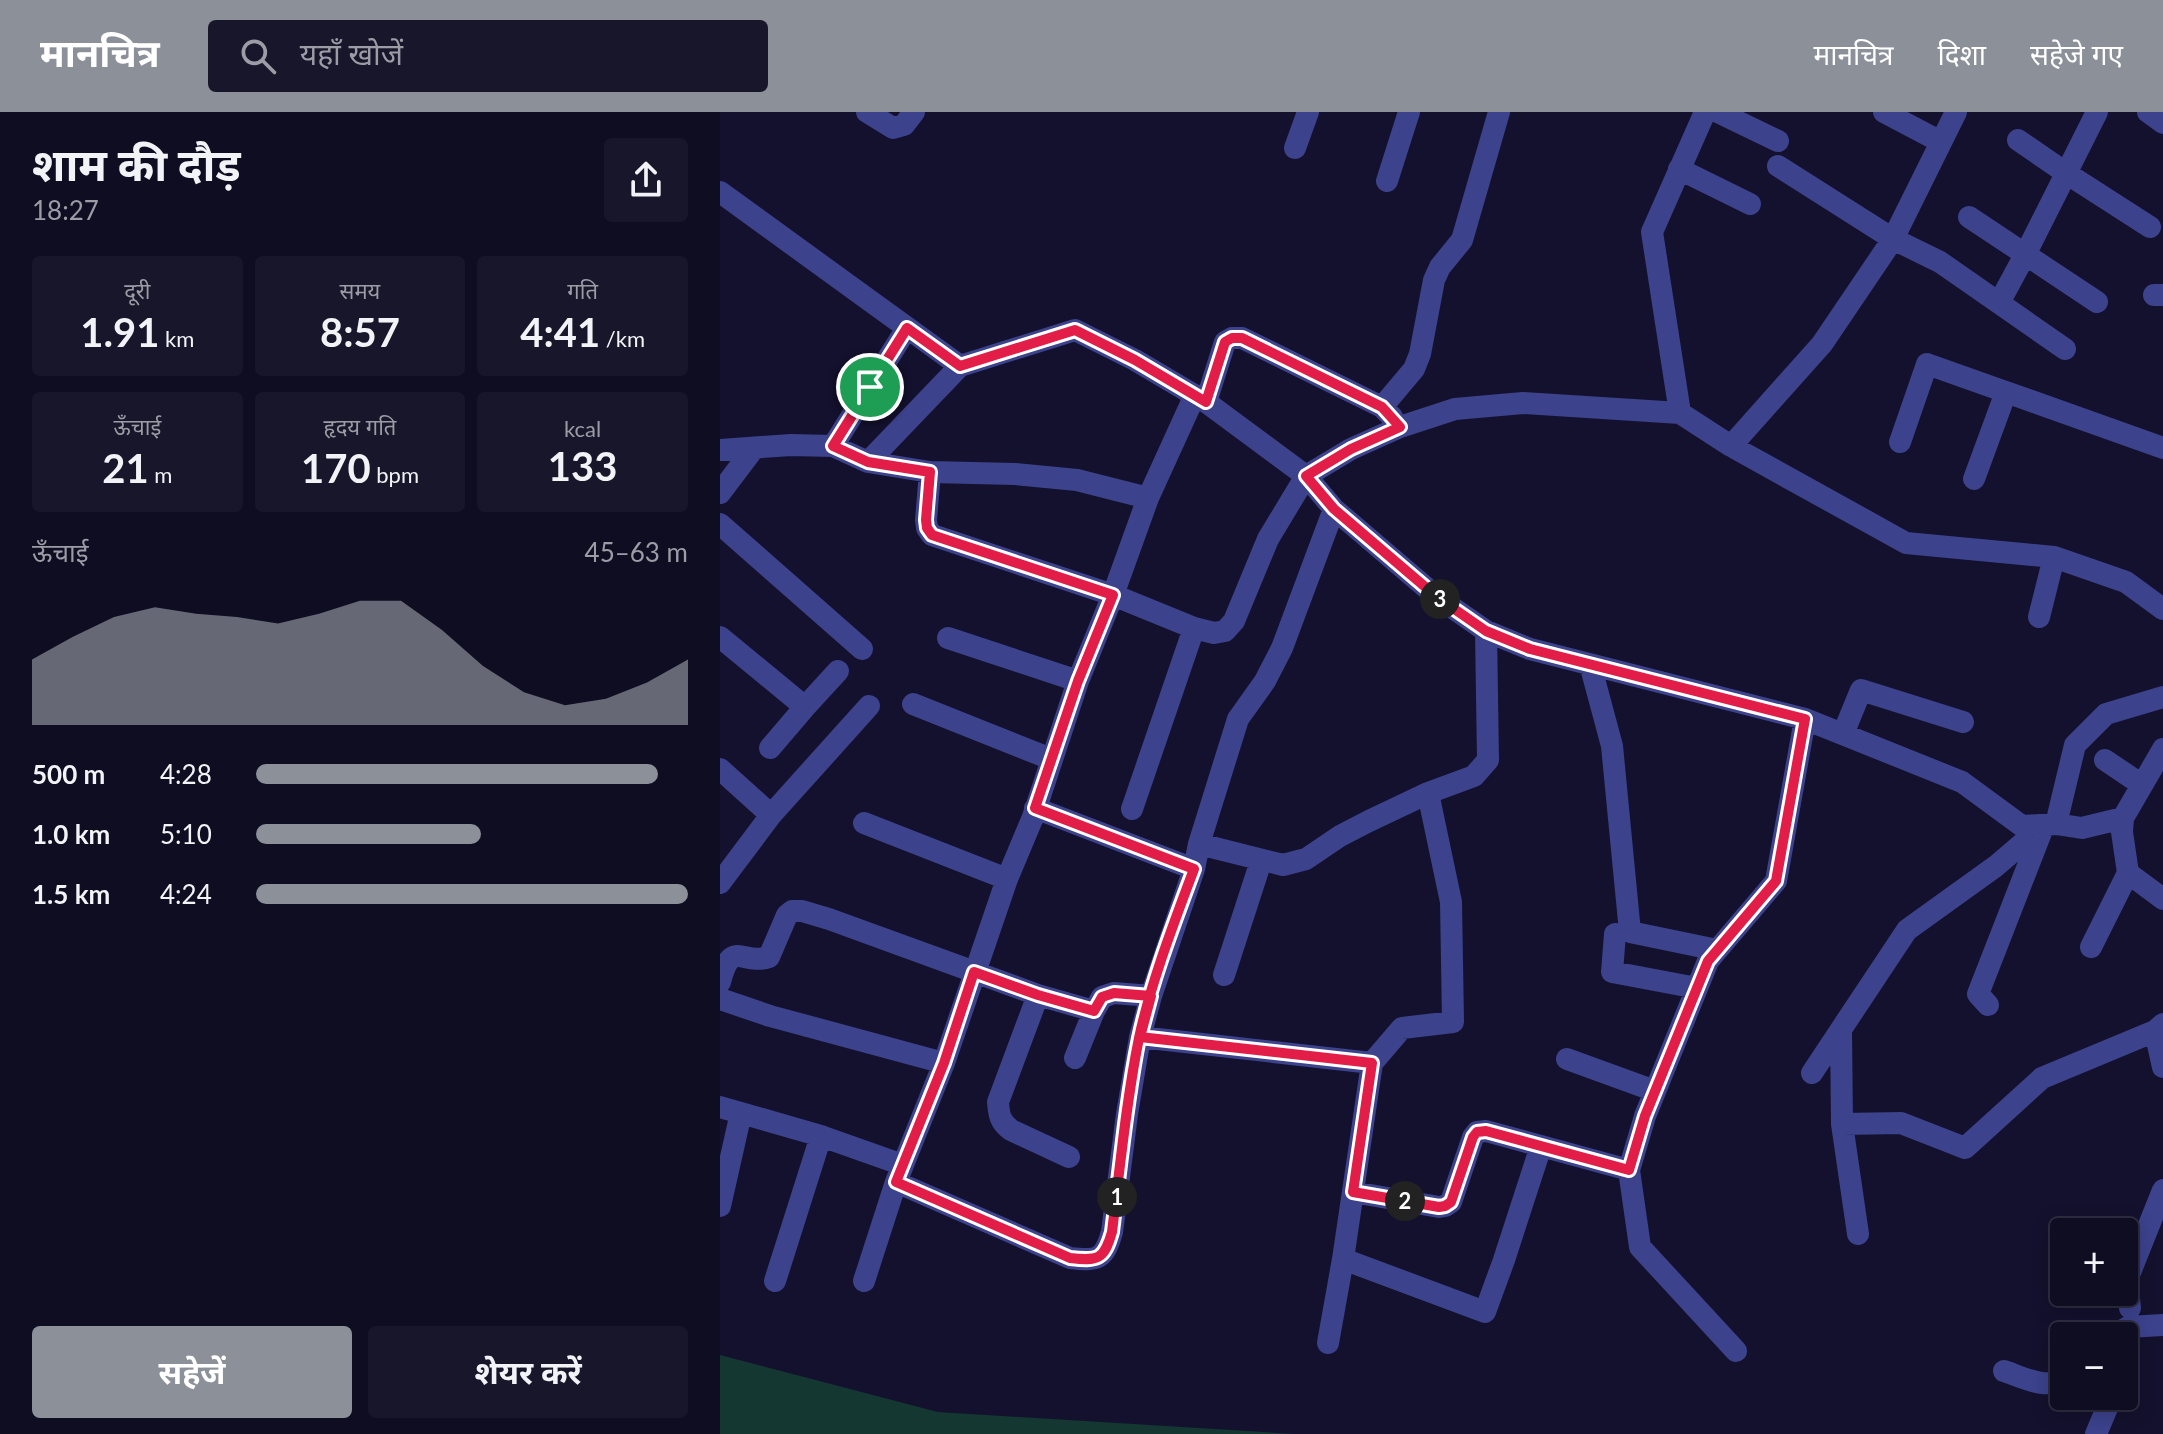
<!DOCTYPE html>
<html lang="hi">
<head>
<meta charset="utf-8">
<style>
	:root { --surface:#0e0d22; --page:#17162a; --text:#f1f3f6; --muted:#9b9ca5; --line:#2e2d40; --accent:#8c9099 }
	body { margin:0; font-family:Lato,"Noto Sans Devanagari",sans-serif; background:var(--page); color:var(--text); height:100vh; display:flex; flex-direction:column; font-size:30px; white-space:nowrap }
	* { box-sizing:border-box; margin:0 }
	p { font-size:26px; color:var(--muted) }
	.icon { flex:none; width:44px; height:44px; fill:none; stroke:currentColor; stroke-width:2; stroke-linecap:round; stroke-linejoin:round }
	.map { position:relative; flex:1; overflow:hidden }
	.drawer { display:flex; flex-direction:column; background:var(--surface); width:720px }
	.drawer>* { flex:none }
	.controls { position:absolute; left:1330px; top:1106px; display:grid; gap:16px }
	.controls a { display:grid; place-items:center; width:88px; height:88px; border-radius:8px; background:var(--surface); box-shadow:0 4px 20px #0003,0 0 0 2px var(--line); font-size:40px }
	.pin { position:absolute; display:grid; place-items:center; width:68px; height:68px; color:#fff; margin:-34px; border:4px solid #fff; border-radius:50%; box-shadow:0 2px 8px #0007 }
	.km { position:absolute; width:40px; height:40px; margin:-20px; border-radius:50%; background:#222; color:#fff; font-size:22px; line-height:40px; text-align:center }
	.round { display:grid; place-items:center; flex:none; width:84px; height:84px; border-radius:8px; background:var(--page) }
	.head { display:flex; align-items:center; justify-content:space-between; height:136px; padding:0 32px }
	h1 { font-size:44px; font-weight:700; line-height:60px }
	.stats { display:grid; grid-template-columns:repeat(3,1fr); gap:12px; height:136px; padding:8px 32px }
	.stats div { display:grid; align-content:center; border-radius:8px; background:var(--page); text-align:center }
	.stats b { font-size:40px; font-weight:700 }
	.stats small { font-size:22px; font-weight:400 }
	.stats p { font-size:22px }
	.chart { height:224px; padding:16px 32px }
	.chart p { display:flex; justify-content:space-between }
	.chart svg { width:100%; height:144px; margin-top:8px; fill:var(--accent); opacity:.7 }
	.button { display:flex; gap:16px; margin-top:auto; padding:16px 32px }
	.button a { flex:1; height:92px; border-radius:8px; background:var(--accent); color:#fff; font-size:32px; font-weight:700; line-height:92px; text-align:center }
	.button a+a { background:var(--page); color:var(--text) }
	ul { padding:0 32px; list-style:none; font-size:26px }
	li { display:grid; grid-template-columns:128px 96px 1fr; align-items:center; height:60px }
	li i { height:20px; border-radius:10px; background:var(--accent) }
	header { display:flex; align-items:center; gap:48px; box-sizing:border-box; height:112px; padding:0 40px; background:var(--accent); color:#fff }
	header strong { font-size:38px }
	nav { display:flex; gap:44px; margin-inline-start:auto; font-size:28px }
	.search { width:560px; height:72px; background:var(--page); display:flex; align-items:center; gap:20px; box-sizing:border-box; padding:0 28px; border-radius:8px; color:var(--muted); font-size:30px }
	main { display:flex; flex:1; min-height:0 }
	.map>svg:first-child { display:block }
</style>
</head>
<body>
<header>
<strong>मानचित्र</strong>
<div class="search"><svg class="icon" aria-label="search" viewBox="0 0 24 24"><circle cx="10" cy="10" r="6"/><path d="M15 15l6 6"/></svg>यहाँ खोजें</div>
<nav><a>मानचित्र</a><a>दिशा</a><a>सहेजे गए</a></nav>
</header>
<main>
<section class="drawer">
<div class="head"><div><h1>शाम की दौड़</h1><p>18:27</p></div><a class="round"><svg class="icon" aria-label="share" viewBox="0 0 24 24"><path d="M12 15V3M7 8l5-5 5 5M5 13v7h14v-7"/></svg></a></div>
<div class="stats">
<div><p>दूरी</p><b>1.91<small> km</small></b></div>
<div><p>समय</p><b>8:57</b></div>
<div><p>गति</p><b>4:41<small> /km</small></b></div>
</div>
<div class="stats">
<div><p>ऊँचाई</p><b>21<small> m</small></b></div>
<div><p>हृदय गति</p><b>170<small> bpm</small></b></div>
<div><p>kcal</p><b>133</b></div>
</div>
<div class="chart"><p><span>ऊँचाई</span>45–63 m</p>
<svg viewBox="0 0 160 44" preserveAspectRatio="none"><path d="M0 44V24L10 17L20 11L30 8L40 10L50 11L60 13L70 10L80 6L90 6L100 15L110 26L120 34L130 38L140 36L150 31L160 24V44z"/></svg>
</div>
<ul>
<li><b>500 m</b>4:28<i style="width:93%"></i></li>
<li><b>1.0 km</b>5:10<i style="width:52%"></i></li>
<li><b>1.5 km</b>4:24<i style="width:100%"></i></li>
</ul>
<div class="button"><a>सहेजें</a><a>शेयर करें</a></div>
</section>
<div class="map">
<svg width="1443" height="1322" viewBox="0 0 1443 1322">
	<rect width="100%" height="100%" fill="#13112d"/>
	<path fill="#143732" d="M0 1243 218 1300 575 1322H0Z"/>
	<g fill="none" stroke-linecap="round" stroke-linejoin="round">
		<path stroke="#3c428c" stroke-width="22" d="M147 0 173 16 184 13 194 0
			M998 0 1058 29
			M1164 0 1221 30
			M1428 0 1443 11
			M1298 28 1346 61 1430 115
			M575 36 588 0
			M1058 54 1173 127 1220 150 1345 237
			M959 57 1030 92
			M667 69 689 0
			M0 80 240 254
			M1249 105 1377 190
			M1434 183H1443
			M1279 191 1306 141 1377 0
			M1286 280 1443 336
			M486 290 505 230 512 226H522L662 295 672 305
			M662 295 694 257 700 242 714 168 720 155 742 128 779 0
			M960 301 1011 334 1186 431 1334 445 1406 470 1443 497
			M1180 330 1207 252 1286 280 1254 367
			M113 334 187 216
			M1011 334 1102 232 1173 127 1236 0
			M0 338 71 333 113 334 148 350 210 360 295 362 357 368 428 386
			M148 350 240 254 355 218 415 248 486 290 586 364 614 397 717 485 766 519 810 537 1085 607 1242 670 1302 714 1336 712 1362 716 1403 706 1443 637
			M210 360 206 408 207 416 212 423 393 483 474 516 494 521 505 519 514 509 548 427 586 364 631 337 680 315 735 297 803 291 960 301 932 120 985 0
			M0 381 34 336
			M0 412 142 537
			M1319 505 1334 445
			M0 525 85 595
			M228 526 358 569
			M870 552 892 634 910 820 997 838
			M193 592 331 647
			M1123 622 1141 578 1243 610
			M50 636 85 595 118 559
			M1385 648 1422 673
			M0 657 51 703
			M315 696 474 757
			M412 697 474 516
			M1403 706 1402 720 1408 761 1443 787
			M144 711 287 767
			M1336 712 1355 633 1386 602 1443 585
			M479 732 563 753 586 747 620 724 649 709 708 681 754 664 768 648 766 519
			M0 771 51 703 149 594
			M895 822 892 860 977 876
			M1371 835 1408 761
			M504 863 541 749
			M0 870C12 825 22 854 49 845L67 803 72 799H82L109 807 318 883 374 899
			M318 883 278 990C279 1003 280 1010 291 1018L349 1045
			M0 887 50 904 224 951 287 767 313 705 358 569 393 483 428 386 475 283
			M1268 893 1258 882 1322 718
			M1121 918 1122 1012 1138 1122
			M1435 919 1443 955
			M420 925 652 951 682 916 733 910 731 790 708 681
			M355 946 374 899 382 885 394 881 431 884
			M847 947 935 979
			M1092 961 1187 818 1276 754 1324 713
			M0 995 21 1001
			M1122 1012 1181 1011 1245 1036 1322 966 1435 919 1443 912
			M183 1053 224 951
			M176 1070 350 1146C378 1149 384 1148 392 1120L407 1002 420 925 431 884 474 757 479 732 518 607 545 569 562 536 614 397
			M633 1080 719 1095 725 1094 731 1090 753 1025 757 1020 766 1019 909 1058
			M0 1094 21 1001 101 1024 183 1053 176 1070 144 1169
			M623 1147 765 1200 784 1148 821 1034
			M55 1169 101 1024
			M1410 1196 1407 1168 1443 1078
			M1392 1224 1408 1215 1443 1213
			M608 1231 623 1147 652 951
			M1016 1239 920 1135 909 1058 925 1004 988 849 1056 769 1085 607
			M1284 1259C1302 1265 1326 1278 1344 1267
			M1376 1322 1392 1284"/>
	</g>
	<g fill="none" stroke-linecap="round" stroke-linejoin="round">
		<defs>
			<path id="route" d="M150 275 113 334 148 350 210 360 206 408 207 416 212 423 393 483 358 569 315 696 474 757C454 811 431 870 419 926 406 990 400 1056 392 1120 384 1148 378 1149 350 1146L176 1070 224 951 254 860 318 883 374 899 382 885 394 881 431 884 420 925 652 951 633 1080 719 1095 725 1094 731 1090 753 1025 757 1020 766 1019 909 1058 925 1004 988 849 1056 769 1085 607 810 537 766 519 717 485 614 397 586 364 631 337 680 315 662 295 522 226H512L505 230 486 290 415 248 355 218 240 254 187 216 150 275"/>
		</defs>
		<use href="#route" stroke="#fff" stroke-width="16"/>
		<use href="#route" stroke="#e11d48" stroke-width="10"/>
	</g>
</svg>
<div class="controls">
<a>+</a>
<a>−</a>
</div>
<div class="pin" style="left:150px;top:275px;background:#1e9e55"><svg class="icon" aria-label="arrive" viewBox="0 0 24 24"><path d="M6 21V4h12l-3 4 3 4H6"/></svg></div>
<b class="km" style="left:397px;top:1085px">1</b>
<b class="km" style="left:685px;top:1089px">2</b>
<b class="km" style="left:720px;top:487px">3</b>
</div>
</main>
</body>
</html>
